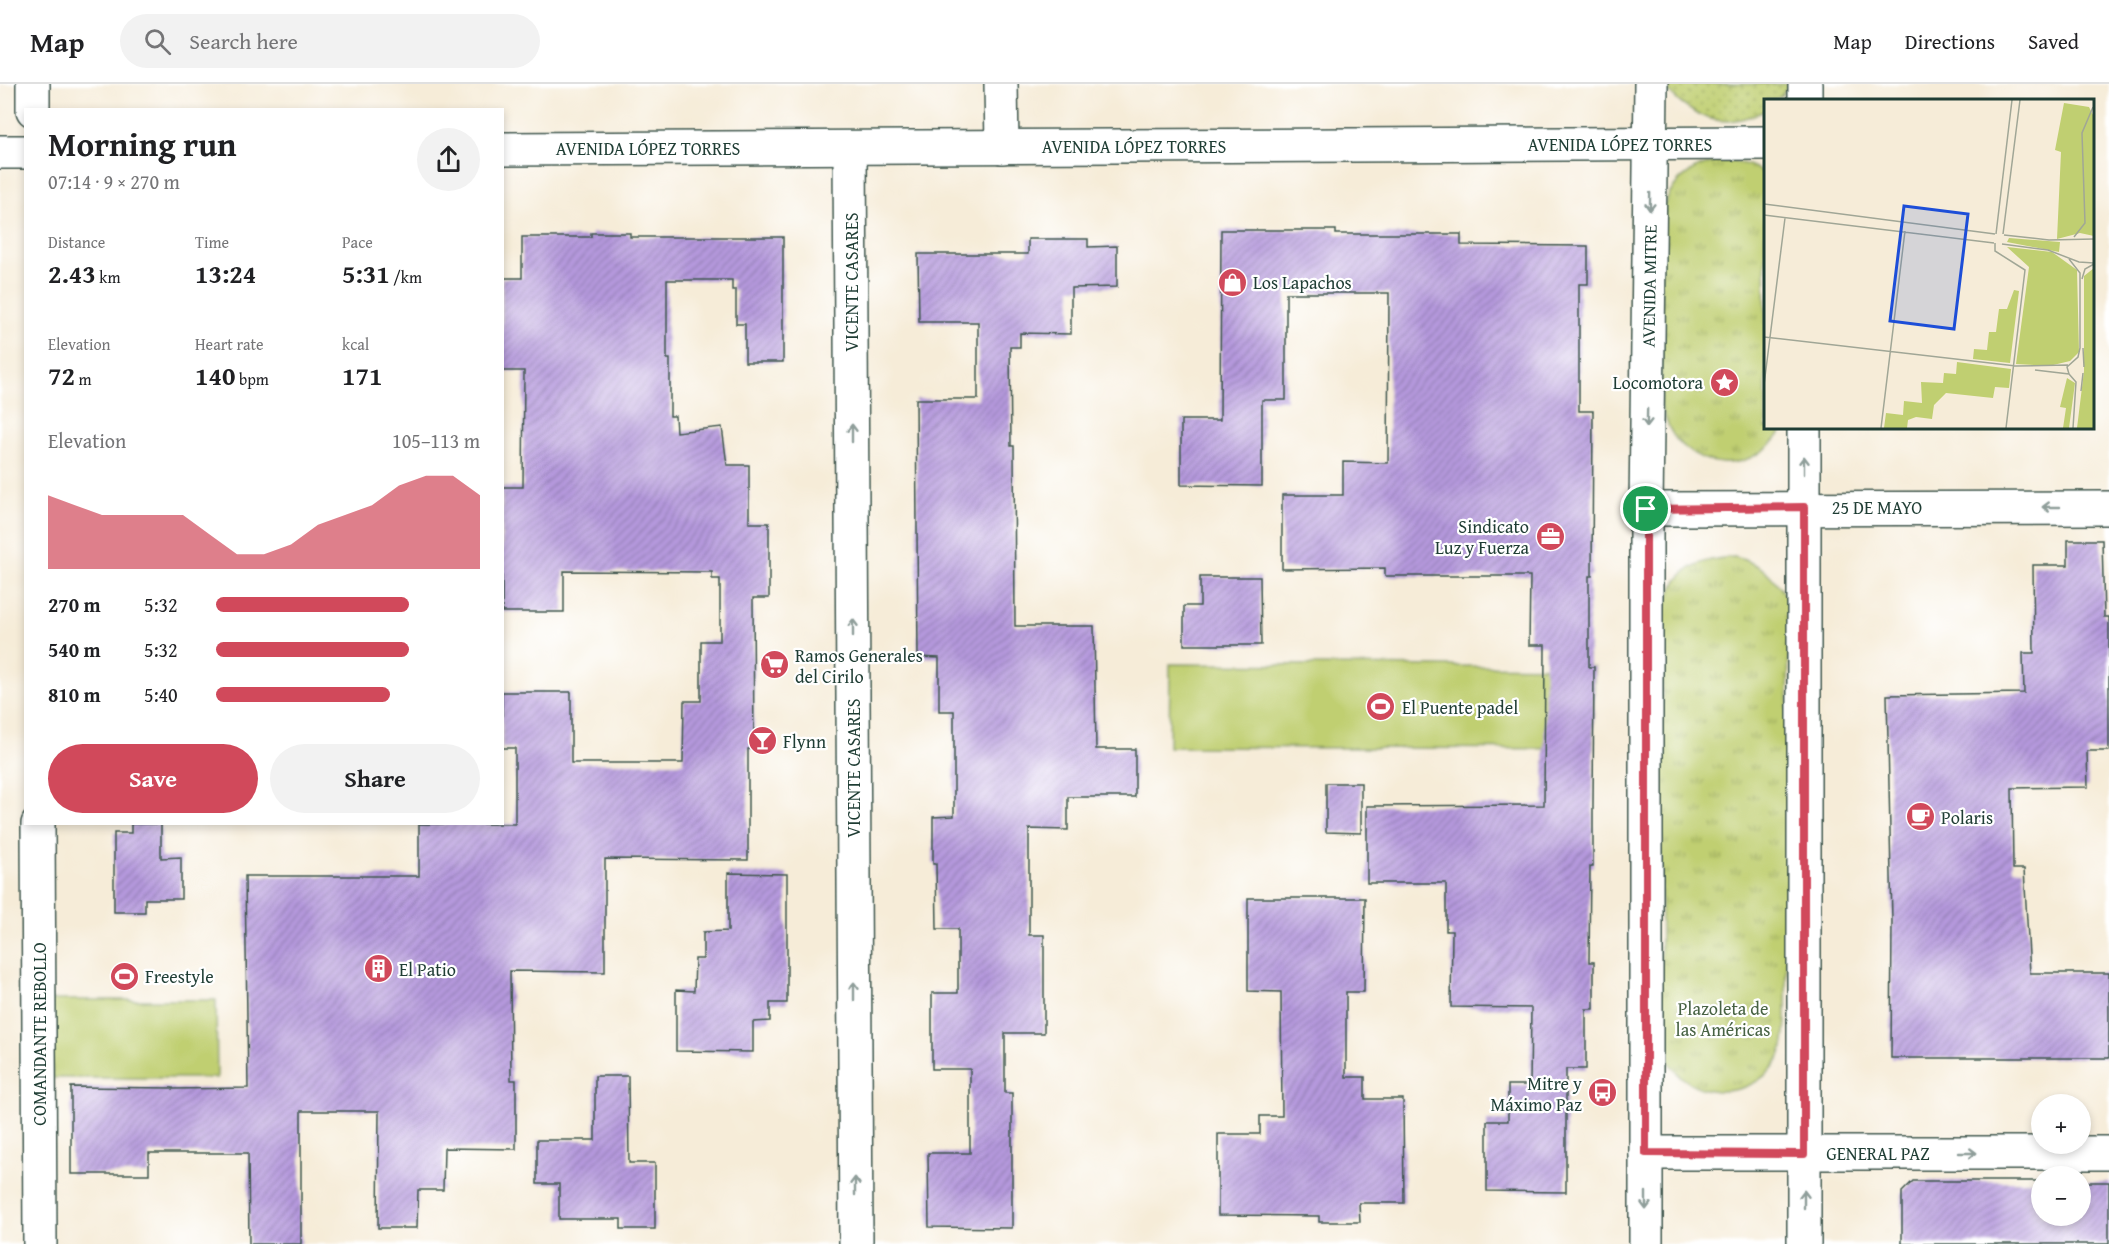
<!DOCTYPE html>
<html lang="en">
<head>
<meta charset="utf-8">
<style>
	:root { --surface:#fff; --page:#f2f2f2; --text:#202124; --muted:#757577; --line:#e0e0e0; --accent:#d1495b }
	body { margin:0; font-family:"Gentium Book Plus",serif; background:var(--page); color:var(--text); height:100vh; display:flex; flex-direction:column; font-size:22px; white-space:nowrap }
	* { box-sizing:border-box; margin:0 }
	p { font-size:20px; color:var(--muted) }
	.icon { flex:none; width:33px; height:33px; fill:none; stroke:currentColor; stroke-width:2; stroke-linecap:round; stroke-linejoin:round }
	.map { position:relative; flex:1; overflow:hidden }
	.panel { position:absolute; left:24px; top:24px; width:480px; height:717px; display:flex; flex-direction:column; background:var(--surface); border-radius:0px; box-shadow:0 3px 9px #0003 }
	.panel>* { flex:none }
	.fabs { position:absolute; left:2031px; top:1010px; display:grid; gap:12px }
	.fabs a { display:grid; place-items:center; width:60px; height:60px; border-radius:50%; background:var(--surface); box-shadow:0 3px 9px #0003; font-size:30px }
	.pin { position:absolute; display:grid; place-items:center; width:51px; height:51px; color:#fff; margin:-26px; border:3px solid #fff; border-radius:50%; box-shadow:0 2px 6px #0007 }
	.round { display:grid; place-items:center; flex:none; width:63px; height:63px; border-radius:32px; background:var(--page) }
	.overview { display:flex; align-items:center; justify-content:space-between; height:102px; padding:0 24px }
	h1 { font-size:33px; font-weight:700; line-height:45px }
	.stats { display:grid; grid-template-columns:repeat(3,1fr); gap:9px; height:102px; padding:6px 24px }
	.stats div { display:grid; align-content:center }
	.stats b { font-size:26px; font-weight:700 }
	.stats small { font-size:16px; font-weight:400 }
	.stats p { font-size:16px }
	.chart { height:168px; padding:12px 24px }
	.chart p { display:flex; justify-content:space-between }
	.chart svg { width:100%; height:108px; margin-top:6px; fill:var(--accent); opacity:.7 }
	.button { display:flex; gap:12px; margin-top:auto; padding:12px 24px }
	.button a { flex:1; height:69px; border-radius:36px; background:var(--accent); color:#fff; font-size:24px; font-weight:700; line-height:69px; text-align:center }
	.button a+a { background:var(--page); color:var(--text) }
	ul { padding:0 24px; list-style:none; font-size:20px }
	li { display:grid; grid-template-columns:96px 72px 1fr; align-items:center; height:45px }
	li i { height:15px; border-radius:8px; background:var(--accent) }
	header { display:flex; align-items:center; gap:36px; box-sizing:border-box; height:84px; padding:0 30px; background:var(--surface); border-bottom:2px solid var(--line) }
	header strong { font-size:28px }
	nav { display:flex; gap:33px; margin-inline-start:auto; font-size:21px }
	.search { width:420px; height:54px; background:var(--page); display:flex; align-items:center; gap:15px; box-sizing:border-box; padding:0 21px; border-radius:33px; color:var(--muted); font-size:22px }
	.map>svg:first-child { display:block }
</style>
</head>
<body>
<header>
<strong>Map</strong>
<div class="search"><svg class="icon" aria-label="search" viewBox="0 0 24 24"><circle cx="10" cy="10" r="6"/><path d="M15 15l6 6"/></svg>Search here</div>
<nav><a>Map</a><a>Directions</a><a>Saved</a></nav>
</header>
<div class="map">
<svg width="2109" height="1160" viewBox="0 0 2109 1160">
	<defs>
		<pattern id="grass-dots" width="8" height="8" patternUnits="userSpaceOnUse" patternTransform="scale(1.5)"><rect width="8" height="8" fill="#c0cf71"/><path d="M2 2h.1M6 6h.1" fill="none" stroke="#9ba95e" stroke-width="1.8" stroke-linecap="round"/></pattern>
		<pattern id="park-tufts" width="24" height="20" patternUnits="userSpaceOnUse" patternTransform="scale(1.5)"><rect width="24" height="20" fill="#c0cf71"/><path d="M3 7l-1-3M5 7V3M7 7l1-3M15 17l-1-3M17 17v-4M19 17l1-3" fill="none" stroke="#9ba95e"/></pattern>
		<pattern id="building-hatch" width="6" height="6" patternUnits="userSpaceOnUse" patternTransform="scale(1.5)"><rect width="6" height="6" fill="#b599dd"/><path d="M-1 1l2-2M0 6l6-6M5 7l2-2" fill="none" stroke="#937eb4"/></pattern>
	</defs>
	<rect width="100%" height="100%" fill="#fff"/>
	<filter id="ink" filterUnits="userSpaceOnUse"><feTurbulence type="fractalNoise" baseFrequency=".0167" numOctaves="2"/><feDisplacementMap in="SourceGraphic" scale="12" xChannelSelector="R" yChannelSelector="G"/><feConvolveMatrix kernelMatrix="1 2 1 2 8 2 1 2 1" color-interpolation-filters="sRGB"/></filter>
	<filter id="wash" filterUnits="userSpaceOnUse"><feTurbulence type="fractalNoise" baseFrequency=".008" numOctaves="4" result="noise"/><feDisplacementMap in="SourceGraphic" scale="24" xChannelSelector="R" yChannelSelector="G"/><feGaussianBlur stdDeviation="1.35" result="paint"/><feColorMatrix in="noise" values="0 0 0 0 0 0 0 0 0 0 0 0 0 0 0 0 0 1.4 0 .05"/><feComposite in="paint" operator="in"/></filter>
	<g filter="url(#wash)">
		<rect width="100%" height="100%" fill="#f6ecd8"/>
		<path fill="url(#grass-dots)" stroke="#708652" stroke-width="1.5" d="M1663 0H1788C1783 12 1779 16 1766 16L1764 27C1757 30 1749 33 1741 35 1710 43 1680 24 1663 0Z"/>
		<path fill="url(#park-tufts)" stroke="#708652" stroke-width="1.5" d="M1717 77C1736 77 1751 79 1765 91L1766 344H1783C1774 365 1745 381 1722 379 1708 378 1694 371 1684 363 1671 353 1666 337 1661 323V130C1672 98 1684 86 1717 77Z
			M1735 473C1766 482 1771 490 1789 516L1786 935C1785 949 1785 964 1778 976 1759 1008 1713 1017 1684 995 1672 986 1666 973 1660 960L1663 533C1671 490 1691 475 1735 473Z"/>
		<path fill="#c0cf71" stroke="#708652" stroke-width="1.5" d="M1170 580 1594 583 1593 665 1169 663Z
			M51 916H216L217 994H52Z"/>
		<g id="blocks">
			<path fill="url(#building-hatch)" d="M1221 146H1336V150H1461V161L1588 162V200H1579V327H1593L1592 492H1589V583H1594L1593 721V783H1590L1589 878H1594V925H1586V985H1566V1108L1487 1107V1037H1508V1001H1530L1531 924 1451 923 1452 847H1446V799H1367V722L1544 721 1545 561H1529L1530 492H1385V484L1282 485V411H1343V378L1388 379 1389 209H1286V316H1262V402L1181 401V336H1220Z
				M591 149H630V153H783V278H745V240H736V206H732V196H667V275H670V332H675L676 348 722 343 727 381H749V439H769V514H753L754 665H748V776L605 775V888L510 887 511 996H516V1065L444 1064 443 1106H418L417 1144H378L379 1027H301V1160H249L248 1069H149V1090H71V1003L173 1004V1005L248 1004 245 792H419V740H515V664H502V608H571V679H683L684 617H701V557H720V495H712V488L564 487V528H502V403H523L524 287H502V194H522V153H591Z
				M1028 155H1088V163L1117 162V203L1071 204V250L1020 249V263H1010L1011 362H1014L1015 542H1094L1096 665H1135V713H1068V746L1029 745V851H1044V949H1005V1009H1012V1144L929 1143 928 1069H970V985H932V909H958V845H937L936 780H933V733L954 732V627H939V574L918 573 916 315H978V238H919L918 170H1028Z
				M2068 456H2102L2104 533H2109V667H2087L2088 703 2012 704 2013 785H2024L2030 889H2109V974H1891L1892 837 1887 611 2024 609 2023 569H2034L2033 481H2068Z
				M1200 493H1260L1261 561H1184V522H1200Z
				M1326 699H1361V749L1326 748Z
				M131 740H161V774L181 773V815H145V828H114V749H131Z
				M728 789 787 790V919H770V937L753 938V968L676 967V906L694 907 695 875H703V848L728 847Z
				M1248 814H1365L1364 908H1346V993H1365V1015H1403L1404 1119H1359L1360 1138H1319V1132L1218 1131V1050H1260V1032H1282L1281 908 1248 907Z
				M595 992H628L629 1079H655V1145H621V1135H559V1100H537V1056H595Z
				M1913 1097H2042V1131H2080V1098H2109V1160H1902V1108Z"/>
		</g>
	</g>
	<g filter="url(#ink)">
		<use href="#blocks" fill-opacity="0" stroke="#3f574d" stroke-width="1.5"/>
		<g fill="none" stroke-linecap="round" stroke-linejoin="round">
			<defs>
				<path id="minor" d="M33 0V26
					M1001 0 1002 63
					M850 64 856 1160
					M1646 425 2109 424
					M38 740 40 1160
					M1646 1069H2109"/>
				<path id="secondary" d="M502 65 1766 59
					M0 68H26"/>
				<path id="primary" d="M1805 16V0
					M1804 344V1160
					M1646 1160V425L1651 0"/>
			</defs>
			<use href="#minor" stroke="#3f574d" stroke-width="36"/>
			<use href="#secondary" stroke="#3f574d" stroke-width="36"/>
			<use href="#primary" stroke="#3f574d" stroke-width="36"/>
			<use href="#minor" stroke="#fff" stroke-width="33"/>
			<use href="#secondary" stroke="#fff" stroke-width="33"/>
			<use href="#primary" stroke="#fff" stroke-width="33"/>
		</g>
		<defs><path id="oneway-shaft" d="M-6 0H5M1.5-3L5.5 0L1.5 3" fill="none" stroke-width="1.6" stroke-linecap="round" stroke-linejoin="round" transform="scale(1.5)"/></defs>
		<g stroke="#8f9e9a">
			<use href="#oneway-shaft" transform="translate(1650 118) rotate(91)"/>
			<use href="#oneway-shaft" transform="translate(1647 334) rotate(91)"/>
			<use href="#oneway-shaft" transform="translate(852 349) rotate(-90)"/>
			<use href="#oneway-shaft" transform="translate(1804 381) rotate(-90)"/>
			<use href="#oneway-shaft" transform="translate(2051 423) rotate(-180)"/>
			<use href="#oneway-shaft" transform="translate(853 544) rotate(-90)"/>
			<use href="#oneway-shaft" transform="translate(854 907) rotate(-90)"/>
			<use href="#oneway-shaft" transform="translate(1968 1069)"/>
			<use href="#oneway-shaft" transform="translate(855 1102) rotate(-90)"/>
			<use href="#oneway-shaft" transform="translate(1804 1115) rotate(-90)"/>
			<use href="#oneway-shaft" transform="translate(1646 1117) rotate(90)"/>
		</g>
	</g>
	<g fill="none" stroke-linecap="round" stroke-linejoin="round" filter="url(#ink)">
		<defs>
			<path id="route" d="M1804 423V1070L1646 1069V425Z"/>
		</defs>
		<use href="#route" stroke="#fff" stroke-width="12"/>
		<use href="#route" stroke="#d1495b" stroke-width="8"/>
	</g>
	<defs>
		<symbol id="shop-disc" viewBox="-11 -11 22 22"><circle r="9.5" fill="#d1495b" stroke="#fff"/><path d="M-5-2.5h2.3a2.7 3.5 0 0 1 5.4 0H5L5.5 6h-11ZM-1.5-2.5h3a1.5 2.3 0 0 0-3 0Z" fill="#fff"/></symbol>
		<symbol id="sight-disc" viewBox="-11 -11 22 22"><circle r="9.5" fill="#d1495b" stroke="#fff"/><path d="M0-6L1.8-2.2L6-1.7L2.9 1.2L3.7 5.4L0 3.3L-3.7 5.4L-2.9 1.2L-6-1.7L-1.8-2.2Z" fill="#fff"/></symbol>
		<symbol id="office-disc" viewBox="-11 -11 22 22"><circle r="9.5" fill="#d1495b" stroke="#fff"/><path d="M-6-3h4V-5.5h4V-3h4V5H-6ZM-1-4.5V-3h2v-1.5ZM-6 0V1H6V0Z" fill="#fff"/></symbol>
		<symbol id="supermarket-disc" viewBox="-11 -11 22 22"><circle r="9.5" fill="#d1495b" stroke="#fff"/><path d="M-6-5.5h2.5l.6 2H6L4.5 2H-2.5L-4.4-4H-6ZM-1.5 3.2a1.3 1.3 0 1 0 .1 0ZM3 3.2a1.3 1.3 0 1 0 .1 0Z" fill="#fff"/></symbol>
		<symbol id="stadium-disc" viewBox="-11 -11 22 22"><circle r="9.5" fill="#d1495b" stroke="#fff"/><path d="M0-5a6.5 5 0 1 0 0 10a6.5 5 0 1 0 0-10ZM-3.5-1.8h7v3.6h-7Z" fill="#fff"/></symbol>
		<symbol id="bar-disc" viewBox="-11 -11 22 22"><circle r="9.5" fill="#d1495b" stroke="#fff"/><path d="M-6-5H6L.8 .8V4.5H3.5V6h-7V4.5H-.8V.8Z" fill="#fff"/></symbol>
		<symbol id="cafe-disc" viewBox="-11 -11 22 22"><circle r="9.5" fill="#d1495b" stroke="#fff"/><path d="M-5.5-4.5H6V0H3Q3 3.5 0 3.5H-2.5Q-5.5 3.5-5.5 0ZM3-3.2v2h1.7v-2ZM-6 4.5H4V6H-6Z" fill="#fff"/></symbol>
		<symbol id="building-disc" viewBox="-11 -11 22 22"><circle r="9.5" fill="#d1495b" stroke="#fff"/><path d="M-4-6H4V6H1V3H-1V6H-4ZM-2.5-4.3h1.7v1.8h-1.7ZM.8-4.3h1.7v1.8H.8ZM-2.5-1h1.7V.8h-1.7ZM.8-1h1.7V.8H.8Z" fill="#fff"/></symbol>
		<symbol id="bus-disc" viewBox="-11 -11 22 22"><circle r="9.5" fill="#d1495b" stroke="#fff"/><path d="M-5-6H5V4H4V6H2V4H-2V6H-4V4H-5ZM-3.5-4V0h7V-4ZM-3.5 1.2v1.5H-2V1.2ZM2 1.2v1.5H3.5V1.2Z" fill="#fff"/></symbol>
	</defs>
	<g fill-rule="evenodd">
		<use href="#shop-disc" x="1216" y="182" width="33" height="33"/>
		<use href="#sight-disc" x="1708" y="282" width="33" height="33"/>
		<use href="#office-disc" x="1534" y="436" width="33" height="33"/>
		<use href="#supermarket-disc" x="758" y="564" width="33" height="33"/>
		<use href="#stadium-disc" x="1364" y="606" width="33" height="33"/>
		<use href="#bar-disc" x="746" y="640" width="33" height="33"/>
		<use href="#cafe-disc" x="1904" y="716" width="33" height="33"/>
		<use href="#building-disc" x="362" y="868" width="33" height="33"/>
		<use href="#stadium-disc" x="108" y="876" width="33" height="33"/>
		<use href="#bus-disc" x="1586" y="992" width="33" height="33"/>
	</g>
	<g text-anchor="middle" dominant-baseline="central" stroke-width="4.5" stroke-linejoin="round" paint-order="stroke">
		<g font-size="18" fill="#1f3d34" stroke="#fff">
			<text x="1620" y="60">AVENIDA LÓPEZ TORRES</text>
			<text x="1134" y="62">AVENIDA LÓPEZ TORRES</text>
			<text x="648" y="64">AVENIDA LÓPEZ TORRES</text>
			<text transform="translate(851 198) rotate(-90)">VICENTE CASARES</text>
			<text transform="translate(1649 202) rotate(-89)">AVENIDA MITRE</text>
			<text x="1877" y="423">25 DE MAYO</text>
			<text transform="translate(853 684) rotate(-90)">VICENTE CASARES</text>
			<text transform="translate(39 950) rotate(-90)">COMANDANTE REBOLLO</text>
			<text x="1878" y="1069">GENERAL PAZ</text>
		</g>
		<g font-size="18" fill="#1f3d34" stroke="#fff" text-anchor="start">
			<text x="1253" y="198">Los Lapachos</text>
			<text x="1703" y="298" text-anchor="end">Locomotora</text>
			<text x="1529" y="442" text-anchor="end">Sindicato<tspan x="1529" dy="21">Luz y Fuerza</tspan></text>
			<text x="795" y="571">Ramos Generales<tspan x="795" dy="21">del Cirilo</tspan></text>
			<text x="1402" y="623">El Puente padel</text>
			<text x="783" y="657">Flynn</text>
			<text x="1941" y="733">Polaris</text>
			<text x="399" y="885">El Patio</text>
			<text x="145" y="892">Freestyle</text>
			<text x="1582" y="999" text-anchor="end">Mitre y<tspan x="1582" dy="21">Máximo Paz</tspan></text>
		</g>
		<g font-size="18" fill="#476243" stroke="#fff">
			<text x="1723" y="924">Plazoleta de<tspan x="1723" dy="21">las Américas</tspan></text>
		</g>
	</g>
	<g transform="translate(1764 15)">
		<rect width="330" height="330" fill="#f6ecd8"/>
		<path d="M300 4 325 8 330 18V137L316 134 293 140 297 53 291 51ZM245 139 296 143 295 153 243 143ZM243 148 288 153 313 171 315 253 306 262 285 267 252 265 265 168ZM330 169V329H313L320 272V177ZM250 191 255 192 246 264 209 260 210 250 223 251 225 233H232L235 210H243ZM193 263 247 270 245 289 231 288 229 299 182 294 170 306 168 320 152 318 144 321 143 329H120L122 314 139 316 140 302 158 304 157 283 179 284 180 274 192 275ZM303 279 311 284 305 329H299L302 309 296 308Z" fill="#c0cf71"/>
		<path fill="none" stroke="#a0a696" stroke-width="1.5" d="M0 105 231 135M0 116 230 144M232 135 248 1M239 135 256 1M240 136 285 141 330 140M310 138 321 124 318 34 329 8M231 144V152L261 171 242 329M238 145 284 151 315 163 330 164M318 180 321 170 330 165M0 238 252 267 304 266M319 249 320 268M271 271 305 275 312 283 309 329M305 275 303 268 314 258 316 249V174L305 160M0 286 21 119M317 292 319 274M117 329 141 132"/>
		<path fill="#1d4ed8" fill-opacity="0.15" stroke="#1d4ed8" stroke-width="3" d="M140 107 204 115 190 230 126 222Z"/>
		<rect width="330" height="330" fill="none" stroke="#1f3d34" stroke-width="3"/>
	</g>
</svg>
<div class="fabs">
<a>+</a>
<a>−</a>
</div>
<div class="pin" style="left:1646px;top:425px;background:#1e9e55"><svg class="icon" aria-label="arrive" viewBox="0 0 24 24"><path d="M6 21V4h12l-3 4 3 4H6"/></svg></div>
<section class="panel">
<div class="overview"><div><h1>Morning run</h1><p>07:14 · 9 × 270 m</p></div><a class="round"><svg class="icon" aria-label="share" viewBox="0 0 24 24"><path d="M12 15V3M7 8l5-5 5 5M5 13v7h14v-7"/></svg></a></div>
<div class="stats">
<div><p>Distance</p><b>2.43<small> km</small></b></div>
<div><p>Time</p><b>13:24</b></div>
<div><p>Pace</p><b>5:31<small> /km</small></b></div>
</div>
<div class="stats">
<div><p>Elevation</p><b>72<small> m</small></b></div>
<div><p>Heart rate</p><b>140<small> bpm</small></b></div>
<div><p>kcal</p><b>171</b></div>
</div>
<div class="chart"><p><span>Elevation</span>105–113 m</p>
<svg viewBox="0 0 160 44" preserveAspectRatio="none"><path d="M0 44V14L10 18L20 22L30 22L40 22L50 22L60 30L70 38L80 38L90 34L100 26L110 22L120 18L130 10L140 6L150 6L160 14V44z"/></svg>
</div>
<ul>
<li><b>270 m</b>5:32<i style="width:73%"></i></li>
<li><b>540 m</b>5:32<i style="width:73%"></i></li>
<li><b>810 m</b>5:40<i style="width:66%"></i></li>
</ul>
<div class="button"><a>Save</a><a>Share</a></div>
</section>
</div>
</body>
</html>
